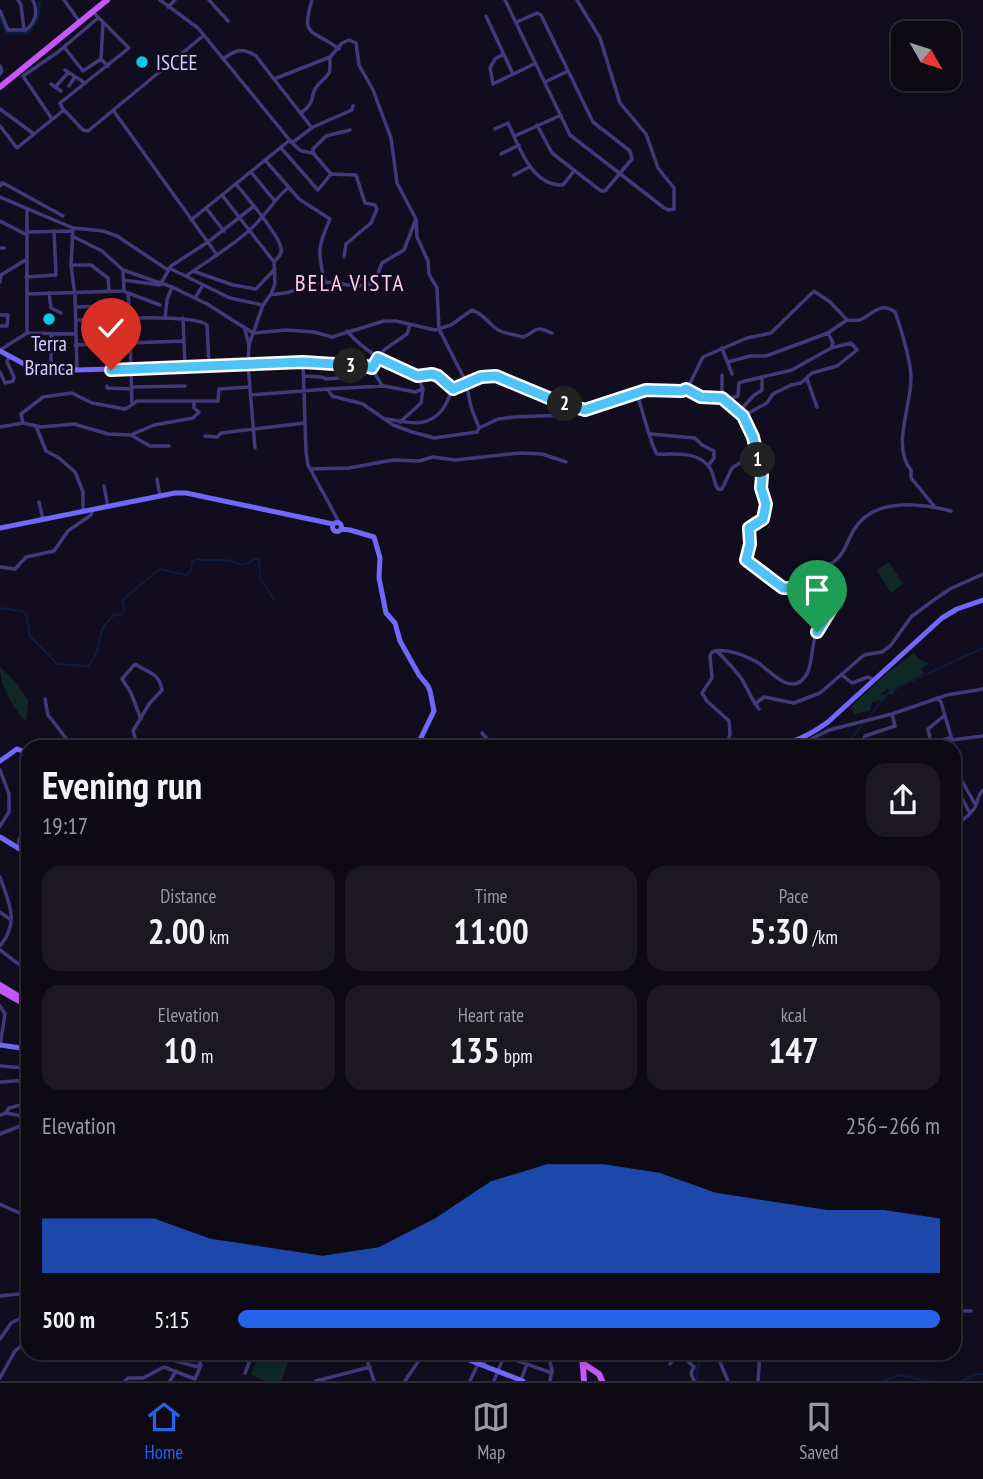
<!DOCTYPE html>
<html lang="en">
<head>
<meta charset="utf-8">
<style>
	:root { --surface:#0d0a16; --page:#1b1823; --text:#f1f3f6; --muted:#9a9aa1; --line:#2d2b35; --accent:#2563eb }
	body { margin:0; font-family:"PT Sans Narrow",sans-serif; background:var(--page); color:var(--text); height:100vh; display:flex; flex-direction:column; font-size:26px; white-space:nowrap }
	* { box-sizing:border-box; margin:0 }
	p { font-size:23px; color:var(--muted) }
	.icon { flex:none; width:38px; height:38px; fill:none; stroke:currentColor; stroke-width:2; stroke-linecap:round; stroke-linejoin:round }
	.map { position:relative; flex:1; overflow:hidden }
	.sheet { position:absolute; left:21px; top:740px; width:940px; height:620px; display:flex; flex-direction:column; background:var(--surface); border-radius:21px; box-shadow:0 4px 10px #0003,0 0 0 2px var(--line) }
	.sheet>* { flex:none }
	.needle { width:46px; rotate:129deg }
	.fabs { position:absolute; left:891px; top:21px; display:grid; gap:14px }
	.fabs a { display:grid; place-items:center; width:70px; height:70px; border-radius:14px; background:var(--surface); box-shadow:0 4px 10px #0003,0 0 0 2px var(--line); font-size:35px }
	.pin { position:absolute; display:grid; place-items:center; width:60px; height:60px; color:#fff; margin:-72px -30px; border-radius:50% 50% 50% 0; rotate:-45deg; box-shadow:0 0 7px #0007 }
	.pin .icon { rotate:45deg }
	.km { position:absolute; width:35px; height:35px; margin:-18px; border-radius:50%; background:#222; color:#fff; font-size:19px; line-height:35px; text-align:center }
	.round { display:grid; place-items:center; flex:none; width:74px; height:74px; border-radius:21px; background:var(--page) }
	.headline { display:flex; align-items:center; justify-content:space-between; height:119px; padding:0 21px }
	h1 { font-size:38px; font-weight:600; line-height:52px }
	.metrics { display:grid; grid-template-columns:repeat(3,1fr); gap:10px; height:119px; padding:7px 21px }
	.metrics div { display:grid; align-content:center; border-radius:18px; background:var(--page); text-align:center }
	.metrics b { font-size:35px; font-weight:600 }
	.metrics small { font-size:19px; font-weight:400 }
	.metrics p { font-size:19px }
	.chart { height:196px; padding:14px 21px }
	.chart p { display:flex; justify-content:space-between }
	.chart svg { width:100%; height:126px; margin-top:7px; fill:var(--accent); opacity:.7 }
	ul { padding:0 21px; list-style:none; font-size:23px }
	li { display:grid; grid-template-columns:112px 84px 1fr; align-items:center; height:52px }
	li i { height:18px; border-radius:9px; background:var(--accent) }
	.tabs { display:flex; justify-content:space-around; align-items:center; height:98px; border-top:2px solid var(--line); background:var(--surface); font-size:19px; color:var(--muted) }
	.tabs a { display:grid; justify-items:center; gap:4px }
	.tabs .active { color:var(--accent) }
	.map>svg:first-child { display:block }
</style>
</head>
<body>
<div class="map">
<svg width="983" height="1381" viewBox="0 0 983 1381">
	<rect width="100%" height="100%" fill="#110d1e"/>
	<path fill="#102727" d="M889 562 903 584 891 593 876 570Z
		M914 653 920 660 930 663 921 669 924 673 894 691 893 694 890 695 888 688 878 696 885 694 886 697 883 701 872 702 870 711 854 714 851 707 887 673Z
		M0 667 15 681 28 700 27 719 24 720C12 705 0 686 0 667Z
		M259 1353H292L281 1381H266L251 1375Z"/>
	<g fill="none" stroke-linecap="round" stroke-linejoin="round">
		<path stroke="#0d1c3d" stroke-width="2" d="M0 608 22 611 26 614 30 636 57 664 88 666C100 654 97 642 103 628 105 623 111 619 114 615L122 614 125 609 122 602 127 596 160 569 186 575 191 571 192 562 197 559C208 562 215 559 225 560 241 561 238 571 256 558L259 560 260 578 274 600
			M867 719 890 691 983 648
			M844 747 864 723
			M698 1381 696 1375 702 1353
			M883 1381 900 1375 928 1381
			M962 1381 976 1374H983"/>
		<path stroke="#0d1c3d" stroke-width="3.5" d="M0 19 7 32
			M10 33H23
			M24 33 28 32C38 23 39 14 39 2"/>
		<path stroke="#403a7b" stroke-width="3.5" d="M18 0 21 5 24 30
			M64 0 79 21
			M160 0 198 28 292 143 313 127 352 110 353 106
			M209 0 228 21
			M312 0C300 38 313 29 339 49
			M505 0 570 135 663 207 668 210 674 209V188L658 168 646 134 620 103 600 38 577 0
			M168 7 175 0
			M0 11 8 30H26C36 22 38 11 33 0
			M93 12 129 48
			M486 16 513 74
			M517 22 537 13 541 15 593 122 630 151 632 159 605 191H601L552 153 537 125
			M103 23 101 59 108 66
			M64 47 83 71 101 59
			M504 54 495 59 490 68 493 84 536 63
			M223 59C235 50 242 47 256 56L312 128
			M0 66 2 71 0 74
			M65 70 85 83
			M274 79 330 57
			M545 82 568 71
			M51 84 61 91
			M56 86 67 74
			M69 86 74 78
			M0 109 34 134 64 110 83 130 88 131 203 36
			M63 109 60 103 129 48
			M113 110 217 255
			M52 119 23 76 58 52 98 18
			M0 126 17 148 34 134
			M495 129 508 123C519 146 531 186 563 185L574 171
			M515 136 561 115
			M292 143 301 151 313 153 331 174 356 175 365 203 375 205 377 209 371 223 346 244 344 257
			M281 148 318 190 331 174
			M313 153V149L326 136 350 130
			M501 154 519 145
			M265 160 299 199 330 219C318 246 317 252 325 282
			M251 172 274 200
			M514 175 529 167
			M236 184C246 196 279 235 281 248 283 254 277 258 274 262
			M0 186 2 183 5 184 63 216
			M222 195 274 262 275 284 271 294
			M0 197 73 228 71 265 75 296 77 370
			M206 208 224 231
			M416 219 417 237 428 261 429 274 437 288 439 329 466 382 471 407 479 428 498 419 514 417 565 415 646 390 682 391 688 387 703 357 747 338 771 333 814 291 830 302 847 320 828 333 833 343 831 348 792 370 741 382 739 383 738 396 723 400
			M191 220 290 140
			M0 221 27 235
			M73 228 103 231 117 236 168 270
			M27 232 73 231
			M72 236 102 251 123 270 172 287 207 304 253 333 286 330 314 332 332 337 384 321H396L435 330 451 325 472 310C483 314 487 321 495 328 502 334 514 334 523 337 538 332 532 324 552 333
			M0 248H4
			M71 265H91L108 278 109 291
			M169 268 230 298 263 305
			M193 271 233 285 256 289 275 269
			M186 276C211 258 242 241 262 217 272 206 276 198 288 188
			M26 277 56 275 54 231
			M123 280 160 285 171 266 208 242 254 206
			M0 282 1 275 27 259
			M49 293 51 308 61 313
			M128 293 160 305
			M27 294 123 291
			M195 298 203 285
			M75 307 129 305
			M0 315H8L7 326H0
			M165 318 167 300 172 287
			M183 318 185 367
			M76 320C98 319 194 313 207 325L209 365
			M847 320C851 320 855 321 859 320 873 316 879 300 895 312 901 328 910 359 911 376 912 406 891 446 911 470V478L934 506
			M245 330 249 345
			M347 331C364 351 389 365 413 374 419 376 423 374 430 374 439 374 446 383 453 389
			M27 333V210
			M27 333 75 334
			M51 334V366
			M75 345 183 341
			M722 348 732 374
			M0 350 27 333
			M303 362 306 452 308 465 339 522
			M728 362 750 356H766L828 333
			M248 365 303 362 366 366 372 368 382 386
			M372 368 384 350 407 334 410 325
			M0 372 5 383 13 381 14 377 7 362 9 356
			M304 376 322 377 326 379 361 376 367 372 366 366
			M807 379 817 407
			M107 386V388L132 389
			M132 387 185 386
			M328 389 384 386 415 392 423 389 417 376
			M686 389 701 397 722 398V375
			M637 394C641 405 652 449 657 454 675 455 697 450 710 468 714 475 714 483 718 489H722L732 468 756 453C749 422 747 420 723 400
			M251 395 328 389 332 396 363 404 393 425 412 432 434 438 477 432 479 428
			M132 405 137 401H218L219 389 250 387
			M739 412 753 396 762 390V377
			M743 416 767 403 773 394 791 385 801 383 812 373 837 366 857 350 851 343 831 348
			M387 419C407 422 427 429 442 410 447 404 449 396 453 389L481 377 496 376 556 401 583 410
			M400 422 421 403 423 389
			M23 423 21 414 43 397 72 393 92 403 125 409 132 405 129 305 128 293 124 291 123 270
			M36 426 46 451 59 458 75 472 83 492V512
			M0 427 23 423 41 427 74 424 108 434 131 435 154 425 193 418 199 412 194 408V403
			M651 434 695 438 702 445 714 451V458L708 466
			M131 435 150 446H169
			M205 436 217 437 221 433 305 423
			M255 448 248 365 249 345 263 305 271 294C290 296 306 283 325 282 342 282 356 290 374 283L382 263 404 250 416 219 397 183 391 138 373 90 359 65 356 43 349 40 342 43 330 57C330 77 331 71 318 85 309 94 318 100 301 113
			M310 469 349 468 393 460 419 461 433 457 455 460 520 453 542 454 566 462
			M157 479 160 496
			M104 486 108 507
			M39 502 43 519
			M0 567 15 569 26 557 54 551 68 531 91 515 93 510
			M831 609 835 600 826 568C830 564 835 562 839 557 846 549 849 537 855 528 876 497 920 503 951 511
			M715 651C728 649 745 655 757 662 768 669 789 695 803 679 814 668 810 646 817 632 820 624 827 617 831 609L819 605 793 588H783L746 560 750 544 749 528 763 519 766 504 761 493 762 476 756 453
			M842 675 852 683 868 677 874 680
			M937 698 941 702 952 740 983 736
			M45 699 48 715 73 747
			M755 704 764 697 794 703 820 693 864 655 882 652 891 645 911 617 931 602 950 589 983 574
			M945 715 928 729 931 743 950 738
			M482 733 494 747
			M131 747 135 738 133 731 149 704 162 690C159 672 148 673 135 664L122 679 131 693 141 719
			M642 747 647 746
			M726 747 730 734 729 721 707 701 702 693 712 678 710 656 712 652 717 651C725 660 734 668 741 678 748 689 751 699 759 709
			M795 747 829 730 892 714 947 695 983 689
			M861 747 865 736 895 726 892 714
			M954 767 975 804
			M0 770 9 794V812L0 826
			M954 784 970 813
			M954 825C961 822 973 813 976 805 979 798 977 796 983 790
			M18 847 19 839 26 829 24 823 28 819
			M23 851 28 843
			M0 877C9 903 20 922 0 946
			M0 912 11 920
			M0 950 28 971
			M0 1006 5 1014 0 1046
			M0 1066 25 1068H27L28 1061
			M0 1082 28 1080
			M6 1113 28 1117
			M0 1115 6 1113 9 1108 28 1103
			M0 1134 28 1123
			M0 1204 28 1217
			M0 1296 28 1293
			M954 1311H971
			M0 1339 11 1323 28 1315
			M128 1353 138 1360 165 1358 198 1367 201 1361 200 1353
			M353 1353 367 1360 374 1381
			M548 1353 552 1370 550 1381
			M679 1353 694 1367 691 1373 694 1381
			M716 1353 728 1381
			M367 1360 398 1353
			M670 1364 678 1353
			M484 1365 485 1353
			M245 1373 253 1353
			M0 1378 15 1351 28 1340
			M521 1380 527 1364
			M125 1381 128 1378H143L164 1367 195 1379 201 1365
			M170 1381 176 1371
			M316 1381 370 1367
			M405 1381 424 1353
			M470 1381 478 1364
			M494 1381 504 1356 552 1373
			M758 1381 760 1353"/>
		<path stroke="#7367f9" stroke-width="5" d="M0 351 26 365 77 370 248 365
			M332.5 527a4.5 4.5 0 1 1 9 0a4.5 4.5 0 1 1-9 0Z
			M0 528 175 493H186L333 524
			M341 529 350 530 374 537 380 558 379 578 386 613 395 623 400 641 419 675 428 686 430 691 434 711 418 744
			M773 747C795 742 810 735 828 722L942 618 957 609 983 600
			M0 761 17 749 28 753
			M0 837 28 854
			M0 1045 28 1049
			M451 1353 523 1381"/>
		<path stroke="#c557f8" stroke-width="6" d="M0 87 107 0
			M0 985 28 1002
			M0 990 28 1006
			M582 1353 584 1381
			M584 1364 599 1374 602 1381"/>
	</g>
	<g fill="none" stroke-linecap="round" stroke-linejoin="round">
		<defs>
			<path id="route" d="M111 370 303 362 366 366 372 368 378 358 417 376 432 374 438 376 453 389 481 377 496 376 556 401 585 410 646 390 682 391 686 389 701 397 722 398 743 416 753 437 762 476 761 488 766 504 763 519 749 528 750 544 746 560 783 588H793L819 605 831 609 817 632"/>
		</defs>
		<use href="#route" stroke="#fff" stroke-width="14"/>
		<use href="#route" stroke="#4fc3f7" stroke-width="9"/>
	</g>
	<g fill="#0ac7ea" stroke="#110d1e" stroke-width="2.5">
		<circle cx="142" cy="62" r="7"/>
		<circle cx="49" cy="319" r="7"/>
	</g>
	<g text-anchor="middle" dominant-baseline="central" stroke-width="5" stroke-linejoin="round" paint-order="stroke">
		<g font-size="21" fill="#d4cbfd" stroke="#110d1e" text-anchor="start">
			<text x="156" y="62">ISCEE</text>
			<text x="49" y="343" text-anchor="middle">Terra<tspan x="49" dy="24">Branca</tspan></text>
		</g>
		<g font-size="23" letter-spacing="2" fill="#fdcde9" stroke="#110d1e">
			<text x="350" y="282">BELA VISTA</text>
		</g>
	</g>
</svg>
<div class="fabs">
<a><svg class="needle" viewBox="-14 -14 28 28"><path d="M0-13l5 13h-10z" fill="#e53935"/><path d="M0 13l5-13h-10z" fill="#9a9aa1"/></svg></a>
</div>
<div class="pin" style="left:817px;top:632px;background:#1e9e55"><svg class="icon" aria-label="arrive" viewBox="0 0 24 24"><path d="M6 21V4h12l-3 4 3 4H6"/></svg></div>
<div class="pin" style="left:111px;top:370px;background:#d93025"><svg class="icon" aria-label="check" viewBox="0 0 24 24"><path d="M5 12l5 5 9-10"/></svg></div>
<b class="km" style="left:758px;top:460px">1</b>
<b class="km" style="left:565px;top:404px">2</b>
<b class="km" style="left:351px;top:366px">3</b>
<section class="sheet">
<div class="headline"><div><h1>Evening run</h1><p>19:17</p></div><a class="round"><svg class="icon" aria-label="share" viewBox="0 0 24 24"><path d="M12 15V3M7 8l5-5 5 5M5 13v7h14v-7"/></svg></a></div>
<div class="metrics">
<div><p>Distance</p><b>2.00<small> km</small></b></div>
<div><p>Time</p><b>11:00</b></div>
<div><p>Pace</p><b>5:30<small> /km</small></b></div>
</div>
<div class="metrics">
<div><p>Elevation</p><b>10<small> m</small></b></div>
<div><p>Heart rate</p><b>135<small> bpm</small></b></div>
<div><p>kcal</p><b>147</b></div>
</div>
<div class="chart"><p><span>Elevation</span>256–266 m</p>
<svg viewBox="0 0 160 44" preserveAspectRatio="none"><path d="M0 44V25L10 25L20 25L30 32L40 35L50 38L60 35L70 25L80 12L90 6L100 6L110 9L120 16L130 19L140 22L150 22L160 25V44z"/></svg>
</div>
<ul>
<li><b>500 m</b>5:15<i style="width:100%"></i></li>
</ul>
</section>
</div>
<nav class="tabs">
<a class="active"><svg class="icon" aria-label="home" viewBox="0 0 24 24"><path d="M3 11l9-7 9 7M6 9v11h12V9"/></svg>Home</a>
<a><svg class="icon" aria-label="map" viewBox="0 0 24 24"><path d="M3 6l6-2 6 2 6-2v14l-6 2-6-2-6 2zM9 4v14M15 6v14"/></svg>Map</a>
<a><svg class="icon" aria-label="saved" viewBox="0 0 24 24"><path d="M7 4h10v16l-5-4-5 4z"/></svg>Saved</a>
</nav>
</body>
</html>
